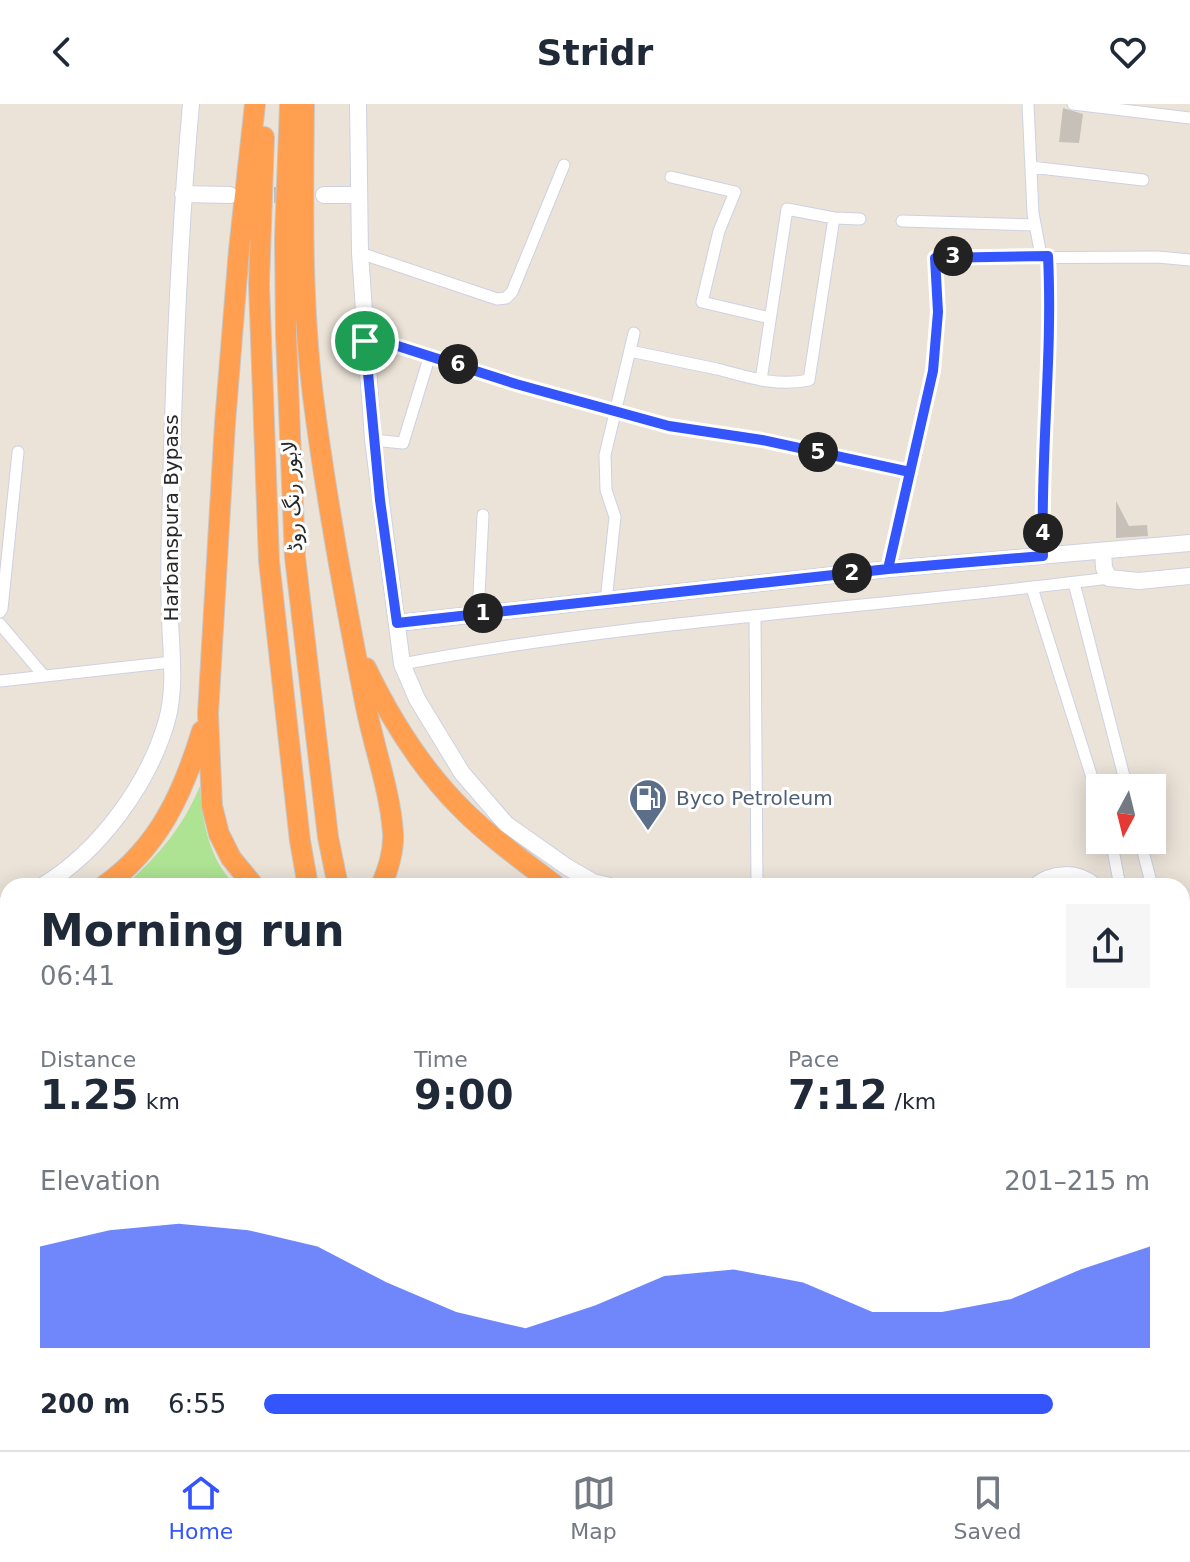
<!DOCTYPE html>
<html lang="en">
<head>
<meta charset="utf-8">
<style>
	:root { --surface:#fff; --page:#f6f6f7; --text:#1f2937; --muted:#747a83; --line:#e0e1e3; --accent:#3455fc }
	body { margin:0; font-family:"DejaVu Sans","Noto Naskh Arabic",sans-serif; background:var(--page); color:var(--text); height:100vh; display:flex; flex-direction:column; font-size:30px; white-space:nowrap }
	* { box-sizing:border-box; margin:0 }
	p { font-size:26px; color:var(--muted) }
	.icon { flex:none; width:44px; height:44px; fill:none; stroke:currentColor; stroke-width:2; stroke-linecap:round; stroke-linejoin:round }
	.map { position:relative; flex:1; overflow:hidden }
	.side { position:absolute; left:0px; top:774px; width:1190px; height:572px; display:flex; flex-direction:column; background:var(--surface); border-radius:24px 24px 0 0; box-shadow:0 4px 20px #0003 }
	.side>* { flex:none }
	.needle { width:52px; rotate:187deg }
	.tools { position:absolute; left:1086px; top:670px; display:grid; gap:16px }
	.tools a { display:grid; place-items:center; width:80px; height:80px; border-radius:0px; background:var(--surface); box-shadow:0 4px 20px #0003; font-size:40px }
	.pin { position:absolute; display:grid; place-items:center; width:68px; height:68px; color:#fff; margin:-34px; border:4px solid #fff; border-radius:50%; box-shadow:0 2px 8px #0007 }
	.km { position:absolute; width:40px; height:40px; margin:-20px; border-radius:50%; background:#222; color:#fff; font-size:22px; line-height:40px; text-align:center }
	.round { display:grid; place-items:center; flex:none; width:84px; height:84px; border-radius:0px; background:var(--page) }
	.overview { display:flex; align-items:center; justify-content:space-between; height:136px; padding:0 40px }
	h1 { font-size:44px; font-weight:800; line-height:60px }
	.stats { display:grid; grid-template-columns:repeat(3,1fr); gap:12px; height:136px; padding:8px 40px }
	.stats div { display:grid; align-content:center }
	.stats b { font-size:40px; font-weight:800 }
	.stats small { font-size:22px; font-weight:400 }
	.stats p { font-size:22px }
	.chart { height:224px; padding:16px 40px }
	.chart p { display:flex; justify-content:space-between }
	.chart svg { width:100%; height:144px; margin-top:8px; fill:var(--accent); opacity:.7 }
	ul { padding:0 40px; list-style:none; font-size:26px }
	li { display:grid; grid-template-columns:128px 96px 1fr; align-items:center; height:60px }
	li i { height:20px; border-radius:10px; background:var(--accent) }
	header { display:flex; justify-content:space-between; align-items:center; height:104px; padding:0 40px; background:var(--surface); font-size:36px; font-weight:800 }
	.tab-bar { display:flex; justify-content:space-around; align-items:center; height:112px; border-top:2px solid var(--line); background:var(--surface); font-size:22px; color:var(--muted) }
	.tab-bar a { display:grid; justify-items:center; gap:4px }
	.tab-bar .on { color:var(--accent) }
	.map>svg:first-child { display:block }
</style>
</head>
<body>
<header><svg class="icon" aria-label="back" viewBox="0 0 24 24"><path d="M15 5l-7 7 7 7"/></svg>Stridr<svg class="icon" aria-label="heart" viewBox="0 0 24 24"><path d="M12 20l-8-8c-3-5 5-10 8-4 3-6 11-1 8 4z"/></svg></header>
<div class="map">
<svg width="1190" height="1346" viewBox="0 0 1190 1346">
	<rect width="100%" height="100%" fill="#ebe3d8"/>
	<path fill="#ade393" d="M200 682C202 717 209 756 236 782H125C159 750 182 725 200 682Z"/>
	<path fill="#c6c0b8" d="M1063 4 1083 10 1079 39 1059 38Z
		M1116 397 1129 422 1147 421 1148 432 1116 434Z"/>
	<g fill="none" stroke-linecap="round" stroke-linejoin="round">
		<path stroke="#c4bdb5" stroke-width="16" stroke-dasharray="16 8" stroke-linecap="butt" d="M250 91H324"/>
		<defs>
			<path id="street" d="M1028 0 1033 109 1041 152
				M1073 0 1190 14
				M1031 63 1143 76
				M671 73 735 88 719 127 702 198 770 214
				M902 117 1035 121
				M360 149 497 195 506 194 512 188 564 61
				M365 237 379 236 516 280 669 322 762 336 910 368 888 465
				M630 247C659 253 688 259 717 265 748 273 776 283 809 276L834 114 860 115
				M761 276 787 105 834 114
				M373 336 403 339 430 251
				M910 368 933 267 938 208 935 154 1158 153 1190 156
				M1043 452C1040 352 1053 252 1048 152
				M1074 479 1127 684
				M1032 484 1100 699
				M606 497 615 413 606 386 605 351 634 229
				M0 508 2 505 18 348
				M478 510 483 411
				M755 513 757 782
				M0 520 44 572
				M402 560C636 516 874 504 1109 474
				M0 577 172 558
				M1111 736 1120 782
				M1140 736 1152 782
				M1182 1135 1190 1177
				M1182 1235H1190
				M999 1338 1000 1346
				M1125 1338 1126 1346
				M310 1346 340 1341"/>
			<path id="secondary" d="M358 0 360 149 373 336 402 560 417 595 462 669 506 720 567 763 593 778 610 782
				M183 90 230 91
				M324 91H358
				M1103 447 1104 464 1109 474 1139 477 1190 472
				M397 519 888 465 1190 439
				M42 782C99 748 149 680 167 616 176 583 171 548 170 514 169 486 169 457 170 429 173 286 178 143 191 0
				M1035 782C1053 768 1077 767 1095 782
				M0 802 8 799
				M1182 821H1190
				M1182 883H1190
				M0 913 8 914
				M339 1338 341 1346
				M564 1338 566 1346"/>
			<path id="primary" d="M1182 839H1190
				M1182 868H1190"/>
			<path id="highway" d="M290 0 285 134 286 230 295 453 328 733 338 782
				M304 0C303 97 301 195 313 292 326 395 345 497 365 598 373 641 390 685 393 729 394 747 388 766 381 782
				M264 33 259 180 269 457 300 737 308 782
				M366 564C391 616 422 666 464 707 492 735 525 758 556 782
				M104 782C159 743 183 689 202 627
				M254 782 231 754 219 730 212 702 208 610 225 319 239 146 255 0
				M0 830H8
				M0 847H8
				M0 879 8 882
				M398 1338 401 1346
				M439 1338 441 1346
				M467 1338 469 1346
				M510 1338 512 1346"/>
		</defs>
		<use href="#street" stroke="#ced1e1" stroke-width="13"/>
		<use href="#secondary" stroke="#ced1e1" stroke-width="18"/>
		<use href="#primary" stroke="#c7c7c7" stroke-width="18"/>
		<use href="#highway" stroke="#c7c7c7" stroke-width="22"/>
		<use href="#street" stroke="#fff" stroke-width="11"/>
		<use href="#secondary" stroke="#fff" stroke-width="16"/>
		<use href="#primary" stroke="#f2d156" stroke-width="16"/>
		<use href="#highway" stroke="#ff9f4f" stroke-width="20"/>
		<defs>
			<path id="rail" d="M1182 841H1190"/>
		</defs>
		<use href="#rail" stroke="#9b9eb2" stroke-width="7"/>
		<use href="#rail" stroke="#fff" stroke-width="4" stroke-dasharray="12" stroke-linecap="butt"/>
	</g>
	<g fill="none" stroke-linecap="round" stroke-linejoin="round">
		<defs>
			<path id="route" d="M365 237 380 396 397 519 888 465 933 267 938 208 935 154 1048 152C1053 252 1040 352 1043 452L888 465 910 368 762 336 669 322 516 280 379 236 365 237"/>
		</defs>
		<use href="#route" stroke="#fff" stroke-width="16"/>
		<use href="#route" stroke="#3455fc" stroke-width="10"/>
	</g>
	<defs>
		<symbol id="fuel-pin" viewBox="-11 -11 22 30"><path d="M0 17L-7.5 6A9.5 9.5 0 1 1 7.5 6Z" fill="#5c6f8a" stroke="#fff"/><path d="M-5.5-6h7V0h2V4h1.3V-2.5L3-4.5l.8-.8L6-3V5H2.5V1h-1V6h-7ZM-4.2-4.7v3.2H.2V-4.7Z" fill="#fff"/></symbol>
	</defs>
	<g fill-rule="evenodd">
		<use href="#fuel-pin" x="626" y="672" width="44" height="60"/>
	</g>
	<g text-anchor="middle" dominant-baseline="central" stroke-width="6" stroke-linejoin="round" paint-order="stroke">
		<g font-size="20" fill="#272727" stroke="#fff">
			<text transform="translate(292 392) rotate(-93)">لاہور رنگ روڈ</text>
			<text transform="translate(171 414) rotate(-90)">Harbanspura Bypass</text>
		</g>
		<g font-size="20" fill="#4e5e75" stroke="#fff" text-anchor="start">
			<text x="676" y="694">Byco Petroleum</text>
		</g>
	</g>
</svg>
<div class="tools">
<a><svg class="needle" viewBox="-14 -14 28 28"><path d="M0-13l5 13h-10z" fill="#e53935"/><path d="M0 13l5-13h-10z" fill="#747a83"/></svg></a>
</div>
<div class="pin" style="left:365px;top:237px;background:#1e9e55"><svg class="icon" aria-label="arrive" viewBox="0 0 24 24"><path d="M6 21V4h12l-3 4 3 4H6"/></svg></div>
<b class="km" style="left:483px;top:509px">1</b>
<b class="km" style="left:852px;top:469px">2</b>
<b class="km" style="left:953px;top:152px">3</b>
<b class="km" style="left:1043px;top:429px">4</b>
<b class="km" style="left:818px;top:348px">5</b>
<b class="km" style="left:458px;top:260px">6</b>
<section class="side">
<div class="overview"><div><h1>Morning run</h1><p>06:41</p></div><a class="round"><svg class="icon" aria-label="share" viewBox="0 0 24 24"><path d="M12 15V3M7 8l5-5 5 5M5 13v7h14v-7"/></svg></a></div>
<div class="stats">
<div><p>Distance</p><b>1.25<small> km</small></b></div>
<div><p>Time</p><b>9:00</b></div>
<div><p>Pace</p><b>7:12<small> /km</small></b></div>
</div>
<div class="chart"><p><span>Elevation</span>201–215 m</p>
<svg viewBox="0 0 160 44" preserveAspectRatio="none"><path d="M0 44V13L10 8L20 6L30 8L40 13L50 24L60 33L70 38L80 31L90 22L100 20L110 24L120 33L130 33L140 29L150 20L160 13V44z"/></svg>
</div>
<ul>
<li><b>200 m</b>6:55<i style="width:89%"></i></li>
</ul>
</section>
</div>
<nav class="tab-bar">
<a class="on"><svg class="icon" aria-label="home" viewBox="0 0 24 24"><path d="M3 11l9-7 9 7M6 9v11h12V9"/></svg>Home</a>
<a><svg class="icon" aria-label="map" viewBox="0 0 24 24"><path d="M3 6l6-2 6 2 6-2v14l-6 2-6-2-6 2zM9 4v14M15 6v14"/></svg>Map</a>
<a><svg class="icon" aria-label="saved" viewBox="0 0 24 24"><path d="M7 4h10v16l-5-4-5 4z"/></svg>Saved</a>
</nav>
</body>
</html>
